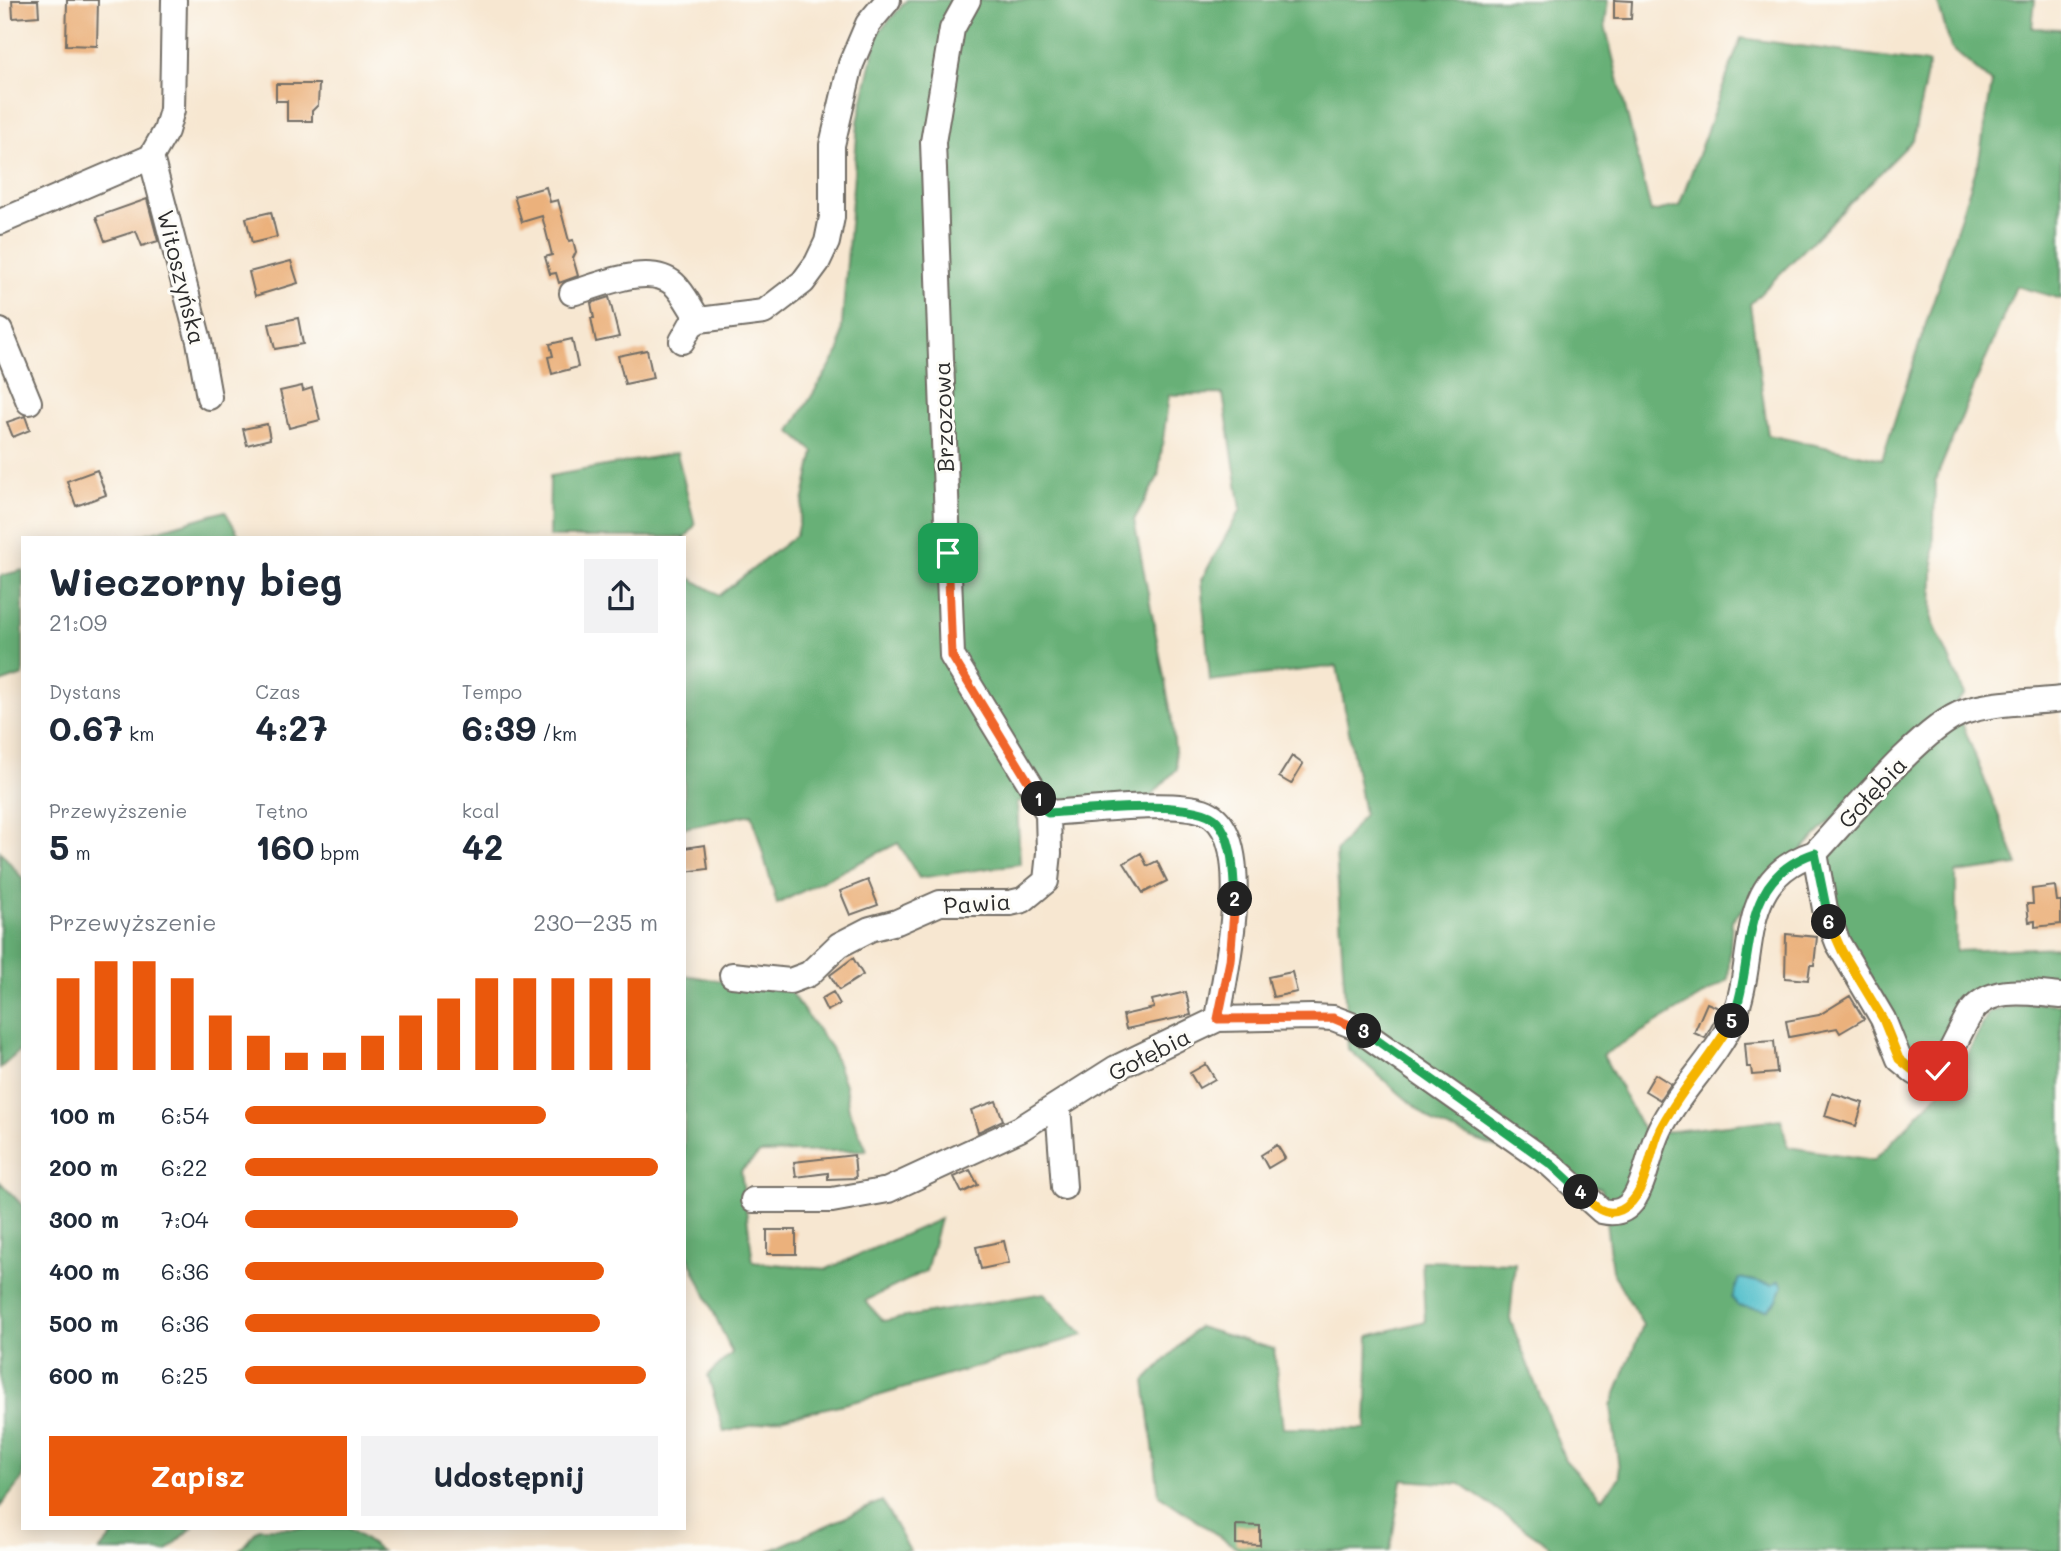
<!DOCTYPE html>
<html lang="pl">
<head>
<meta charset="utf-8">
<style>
	:root { --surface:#fff; --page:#f2f2f3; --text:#1f2937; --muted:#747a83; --accent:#ea580c }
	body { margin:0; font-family:Mali,sans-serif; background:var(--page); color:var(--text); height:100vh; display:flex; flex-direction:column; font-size:26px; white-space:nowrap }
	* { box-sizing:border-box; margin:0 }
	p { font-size:23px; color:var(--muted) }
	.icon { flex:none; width:38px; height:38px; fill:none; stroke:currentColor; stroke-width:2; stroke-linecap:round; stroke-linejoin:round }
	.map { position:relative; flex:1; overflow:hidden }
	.panel { position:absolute; left:21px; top:536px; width:665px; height:994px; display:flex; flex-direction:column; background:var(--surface); border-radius:0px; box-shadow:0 4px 18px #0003 }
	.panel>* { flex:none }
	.pin { position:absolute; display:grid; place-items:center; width:60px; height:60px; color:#fff; margin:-30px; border-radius:14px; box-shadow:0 4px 10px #0006 }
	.km { position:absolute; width:35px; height:35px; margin:-18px; border-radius:50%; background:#222; color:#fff; font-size:19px; line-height:35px; text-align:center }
	.round { display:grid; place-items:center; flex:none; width:74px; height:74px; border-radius:0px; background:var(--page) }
	.summary { display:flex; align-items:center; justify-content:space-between; height:119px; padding:0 28px }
	h1 { font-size:38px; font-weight:800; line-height:52px }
	.metrics { display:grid; grid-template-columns:repeat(3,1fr); gap:10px; height:119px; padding:7px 28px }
	.metrics div { display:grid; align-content:center }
	.metrics b { font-size:35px; font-weight:800 }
	.metrics small { font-size:19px; font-weight:400 }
	.metrics p { font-size:19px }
	.chart { height:196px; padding:14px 28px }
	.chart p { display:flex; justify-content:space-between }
	.chart svg { width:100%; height:126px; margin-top:7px; stroke:var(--accent); stroke-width:6 }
	.action { display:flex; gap:14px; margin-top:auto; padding:14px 28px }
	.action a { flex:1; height:80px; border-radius:0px; background:var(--accent); color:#fff; font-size:28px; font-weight:800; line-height:80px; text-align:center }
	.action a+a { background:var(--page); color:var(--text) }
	ul { padding:0 28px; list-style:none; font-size:23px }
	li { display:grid; grid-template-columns:112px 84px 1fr; align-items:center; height:52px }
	li i { height:18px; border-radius:9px; background:var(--accent) }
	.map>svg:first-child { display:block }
</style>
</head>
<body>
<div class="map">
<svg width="2061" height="1551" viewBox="0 0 2061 1551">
	<rect width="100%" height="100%" fill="#fdfcf7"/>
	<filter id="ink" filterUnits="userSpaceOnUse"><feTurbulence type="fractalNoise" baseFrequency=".0143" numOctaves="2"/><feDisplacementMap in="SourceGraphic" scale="14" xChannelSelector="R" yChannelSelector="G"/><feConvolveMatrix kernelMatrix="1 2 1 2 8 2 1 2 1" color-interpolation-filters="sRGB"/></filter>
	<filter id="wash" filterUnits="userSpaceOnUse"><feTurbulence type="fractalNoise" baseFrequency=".00686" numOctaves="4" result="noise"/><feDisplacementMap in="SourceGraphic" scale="28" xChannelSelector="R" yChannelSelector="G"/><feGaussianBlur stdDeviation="1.57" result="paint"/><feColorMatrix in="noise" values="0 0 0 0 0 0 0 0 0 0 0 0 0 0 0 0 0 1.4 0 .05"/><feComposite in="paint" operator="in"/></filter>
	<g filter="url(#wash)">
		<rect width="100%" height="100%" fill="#f7e7d1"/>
		<path fill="#67b077" stroke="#496e51" stroke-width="2" d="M907 0H1608L1605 25 1651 212 1679 206 1741 38 1929 63 1913 140 1750 304 1768 435 1882 459 1979 160 1992 83 1951 48 1937 0H2035L2032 28 2061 29V299L2016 286 1935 481 1932 620 1965 694 1884 767 1732 920 1728 980 1603 1055 1645 1134 1781 1119 1788 1147 1874 1160 1957 1074 1989 1012 2028 1003 2061 1004V1551H1551L1550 1546 1460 1484 1402 1480 1390 1551H1241L1159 1495 1145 1381 1198 1327 1274 1349 1283 1428 1366 1429 1369 1336 1425 1321 1422 1261 1515 1263 1510 1319 1565 1460 1602 1499 1620 1477 1611 1406 1643 1325 1612 1271 1602 1189 1435 1124 1348 1049 1336 852 1364 814 1337 666 1210 681 1201 580 1241 509 1223 394 1169 395 1158 477 1134 520 1171 713 1177 769 1145 802H1017L1020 864 919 878 898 843 777 904 752 814 684 828V575L720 595 796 535 814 452 790 431 840 350 858 122 878 33Z
			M677 453 695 525 684 540V537H549L550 476Z
			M225 511 240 537H135Z
			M23 570V675L0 683V576Z
			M1961 720 2018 865 1956 873V951L2061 947V988L1983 992 1928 1067 1916 1066 1841 936 1826 862 1831 851 1924 751Z
			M0 851 23 879V1048L0 1068Z
			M684 975 790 992 831 1048 845 1085 849 1110 867 1150 760 1153 741 1171 753 1262 827 1269 940 1219 926 1271 865 1301 883 1321 1044 1293 1084 1335 878 1396 724 1432 708 1375 732 1353 684 1247Z
			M0 1182 23 1206V1478L0 1507Z
			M882 1501 910 1551H849L845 1546 838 1551H769Z
			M119 1528H192L167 1551H99Z
			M259 1528H348L381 1551H239Z"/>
		<path fill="#52bfcb" stroke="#3e757b" stroke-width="2" d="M1739 1278 1772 1285 1779 1281 1783 1286 1777 1300 1767 1310 1738 1306 1732 1298Z"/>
		<g id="blocks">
			<path fill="#ebb17b" d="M12 0H38L39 16 13 18Z
				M67 0H98L97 46 66 45Z
				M1614 0 1632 1 1631 19H1614Z
				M276 84H319L318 105 312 111V121H287V101H276Z
				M546 187 550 202 558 200 569 241 573 240 576 252 573 258 578 276 559 283 556 273 550 274 545 257 552 255 542 216 522 222 514 196Z
				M147 199 158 241 142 246 136 231 105 241 96 217Z
				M271 212 277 237 252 243 246 218Z
				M291 261 298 283 255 296 249 272Z
				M609 297 619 337 596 342 591 318H594L591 303Z
				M298 318 303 344 275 349 269 324Z
				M572 339 578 367 552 374 548 357 553 356 550 344Z
				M647 350 653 378 625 384 618 356Z
				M302 386 303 391 312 388 320 420 289 428 280 391Z
				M25 416 30 430 13 437 7 422Z
				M267 424 270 439 247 445 243 429Z
				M97 470 106 495 76 506 67 481Z
				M1292 756 1303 764 1291 784 1279 777Z
				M705 845 708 869 684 872V848Z
				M1141 853 1147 866 1157 861 1167 881 1143 893 1124 863Z
				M868 880 878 905 850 915 840 891Z
				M2055 886 2057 901H2061V924L2035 927V921L2029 922 2027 904H2033L2032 889Z
				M1786 934 1817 937 1814 965H1810L1808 980 1785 978Z
				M853 958 863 975 839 990 830 975Z
				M1292 972 1297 992 1273 997 1268 977Z
				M833 992 840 1004 827 1011 821 999Z
				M1186 992 1191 1015 1126 1029 1123 1015 1154 1008 1152 1000Z
				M1850 996 1864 1019 1840 1033 1837 1028 1789 1037 1786 1021 1819 1015Z
				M1707 1003 1721 1009 1705 1038 1694 1033Z
				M1774 1041 1777 1073 1752 1075 1751 1067H1747L1745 1043Z
				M1206 1064 1215 1079 1199 1088 1190 1073Z
				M1655 1074 1671 1084 1660 1100 1645 1091Z
				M1832 1093 1863 1103 1856 1126 1825 1116Z
				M996 1101 1003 1120 978 1132 971 1110Z
				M1277 1145 1285 1158 1268 1168 1261 1155Z
				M854 1155 856 1178 828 1179V1173L796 1177 794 1162Z
				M970 1170 978 1185 962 1193 954 1177Z
				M767 1230H796V1254H767Z
				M1004 1241 1009 1263 981 1269 976 1247Z
				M1236 1525 1260 1526V1545L1236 1544Z"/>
		</g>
	</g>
	<g filter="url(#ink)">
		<use href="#blocks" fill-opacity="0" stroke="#726d65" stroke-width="2"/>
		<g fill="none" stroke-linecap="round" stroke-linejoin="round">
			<defs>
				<path id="minor" d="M151 157 199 341 209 397
					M0 222 151 157 166 131 172 110 174 0
					M572 293C599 286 649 262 674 284 684 293 691 309 699 320
					M0 331 29 402
					M682 341 691 325 699 320 764 312 803 282 817 263 827 242 832 217V145L851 64 868 24 888 0
					M1048 813C1086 811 1170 800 1203 811 1260 831 1224 976 1218 1019
					M1815 853 1825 909 1838 943 1883 1019 1899 1059 1916 1073 1938 1071C1952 1053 1958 1034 1970 1014 1989 984 2031 993 2061 996
					M732 975 790 981 809 974 839 945 870 929 897 922 940 903H1010L1023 900 1046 881 1049 853 1048 813 952 656 933 142 952 29 968 0
					M1058 1106 1064 1187
					M753 1200H832L888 1190 1020 1129 1116 1068 1218 1019 1312 1017 1333 1018 1354 1026 1551 1165 1602 1211C1615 1214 1626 1211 1634 1199 1647 1178 1649 1151 1660 1129 1679 1090 1715 1060 1733 1019 1759 959 1733 879 1815 853 1848 818 1923 726 1964 712 1993 702 2030 703 2061 699"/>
			</defs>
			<use href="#minor" stroke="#726d65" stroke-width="28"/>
			<use href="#minor" stroke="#fff" stroke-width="24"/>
		</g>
	</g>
	<g fill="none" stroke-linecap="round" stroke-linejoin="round" filter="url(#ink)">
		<defs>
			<path id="split-1" d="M948 553 952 656 1039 799"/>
			<path id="split-2" d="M1039 799 1048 813C1082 811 1196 797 1217 821 1234 840 1233 874 1235 899"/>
			<path id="split-3" d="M1235 899 1230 961 1218 1019 1333 1018 1364 1031"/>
			<path id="split-4" d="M1364 1031 1552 1165 1581 1192"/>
			<path id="split-5" d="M1581 1192C1592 1204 1603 1218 1621 1210 1647 1198 1649 1152 1660 1129 1678 1093 1711 1058 1732 1021"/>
			<path id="split-6" d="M1732 1021C1757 960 1735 879 1815 853L1829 922"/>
			<path id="split-7" d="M1829 922 1842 951 1883 1019 1899 1059 1916 1073 1938 1071"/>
		</defs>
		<use href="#split-1" stroke="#fff" stroke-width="14"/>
		<use href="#split-2" stroke="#fff" stroke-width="14"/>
		<use href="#split-3" stroke="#fff" stroke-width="14"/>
		<use href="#split-4" stroke="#fff" stroke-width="14"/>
		<use href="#split-5" stroke="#fff" stroke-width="14"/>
		<use href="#split-6" stroke="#fff" stroke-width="14"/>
		<use href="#split-7" stroke="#fff" stroke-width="14"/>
		<use href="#split-1" stroke="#f0652b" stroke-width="9"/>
		<use href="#split-2" stroke="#22a559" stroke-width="9"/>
		<use href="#split-3" stroke="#f0652b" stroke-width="9"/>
		<use href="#split-4" stroke="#22a559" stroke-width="9"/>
		<use href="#split-5" stroke="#f5b400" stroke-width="9"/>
		<use href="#split-6" stroke="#22a559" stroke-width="9"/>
		<use href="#split-7" stroke="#f5b400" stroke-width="9"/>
	</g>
	<g text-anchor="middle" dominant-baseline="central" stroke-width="6" stroke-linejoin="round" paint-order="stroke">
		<g font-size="23" fill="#2b2b2b" stroke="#fdfcf7">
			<text transform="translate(182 277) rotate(76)">Witoszyńska</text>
			<text transform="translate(943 417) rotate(-92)">Brzozowa</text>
			<text transform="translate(1872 792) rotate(-47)">Gołębia</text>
			<text transform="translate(977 903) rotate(-4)">Pawia</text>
			<text transform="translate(1149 1054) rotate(-27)">Gołębia</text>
		</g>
	</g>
</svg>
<div class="pin" style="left:948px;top:553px;background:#1e9e55"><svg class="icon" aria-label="arrive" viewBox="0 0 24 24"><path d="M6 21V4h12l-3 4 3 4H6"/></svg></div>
<div class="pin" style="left:1938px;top:1071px;background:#d93025"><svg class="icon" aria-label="check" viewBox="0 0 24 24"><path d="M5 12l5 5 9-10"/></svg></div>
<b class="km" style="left:1039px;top:799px">1</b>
<b class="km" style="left:1235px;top:899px">2</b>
<b class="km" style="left:1364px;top:1031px">3</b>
<b class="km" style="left:1581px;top:1192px">4</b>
<b class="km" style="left:1732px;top:1021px">5</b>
<b class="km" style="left:1829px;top:922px">6</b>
<section class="panel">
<div class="summary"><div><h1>Wieczorny bieg</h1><p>21:09</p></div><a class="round"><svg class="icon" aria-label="share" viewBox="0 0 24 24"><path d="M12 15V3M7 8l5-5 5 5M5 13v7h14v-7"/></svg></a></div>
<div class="metrics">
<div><p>Dystans</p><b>0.67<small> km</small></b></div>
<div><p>Czas</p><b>4:27</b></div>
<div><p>Tempo</p><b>6:39<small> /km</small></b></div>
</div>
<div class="metrics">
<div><p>Przewyższenie</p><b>5<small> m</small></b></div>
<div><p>Tętno</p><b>160<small> bpm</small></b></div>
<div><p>kcal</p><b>42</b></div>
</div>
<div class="chart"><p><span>Przewyższenie</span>230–235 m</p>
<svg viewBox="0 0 160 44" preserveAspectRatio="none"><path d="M5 44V12M15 44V6M25 44V6M35 44V12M45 44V25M55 44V32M65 44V38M75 44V38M85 44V32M95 44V25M105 44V19M115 44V12M125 44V12M135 44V12M145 44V12M155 44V12"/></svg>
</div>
<ul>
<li><b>100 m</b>6:54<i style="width:73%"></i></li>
<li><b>200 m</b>6:22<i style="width:100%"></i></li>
<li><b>300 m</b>7:04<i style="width:66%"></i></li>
<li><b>400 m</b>6:36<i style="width:87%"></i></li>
<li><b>500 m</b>6:36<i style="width:86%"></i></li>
<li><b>600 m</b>6:25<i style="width:97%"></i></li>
</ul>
<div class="action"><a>Zapisz</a><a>Udostępnij</a></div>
</section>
</div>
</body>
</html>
